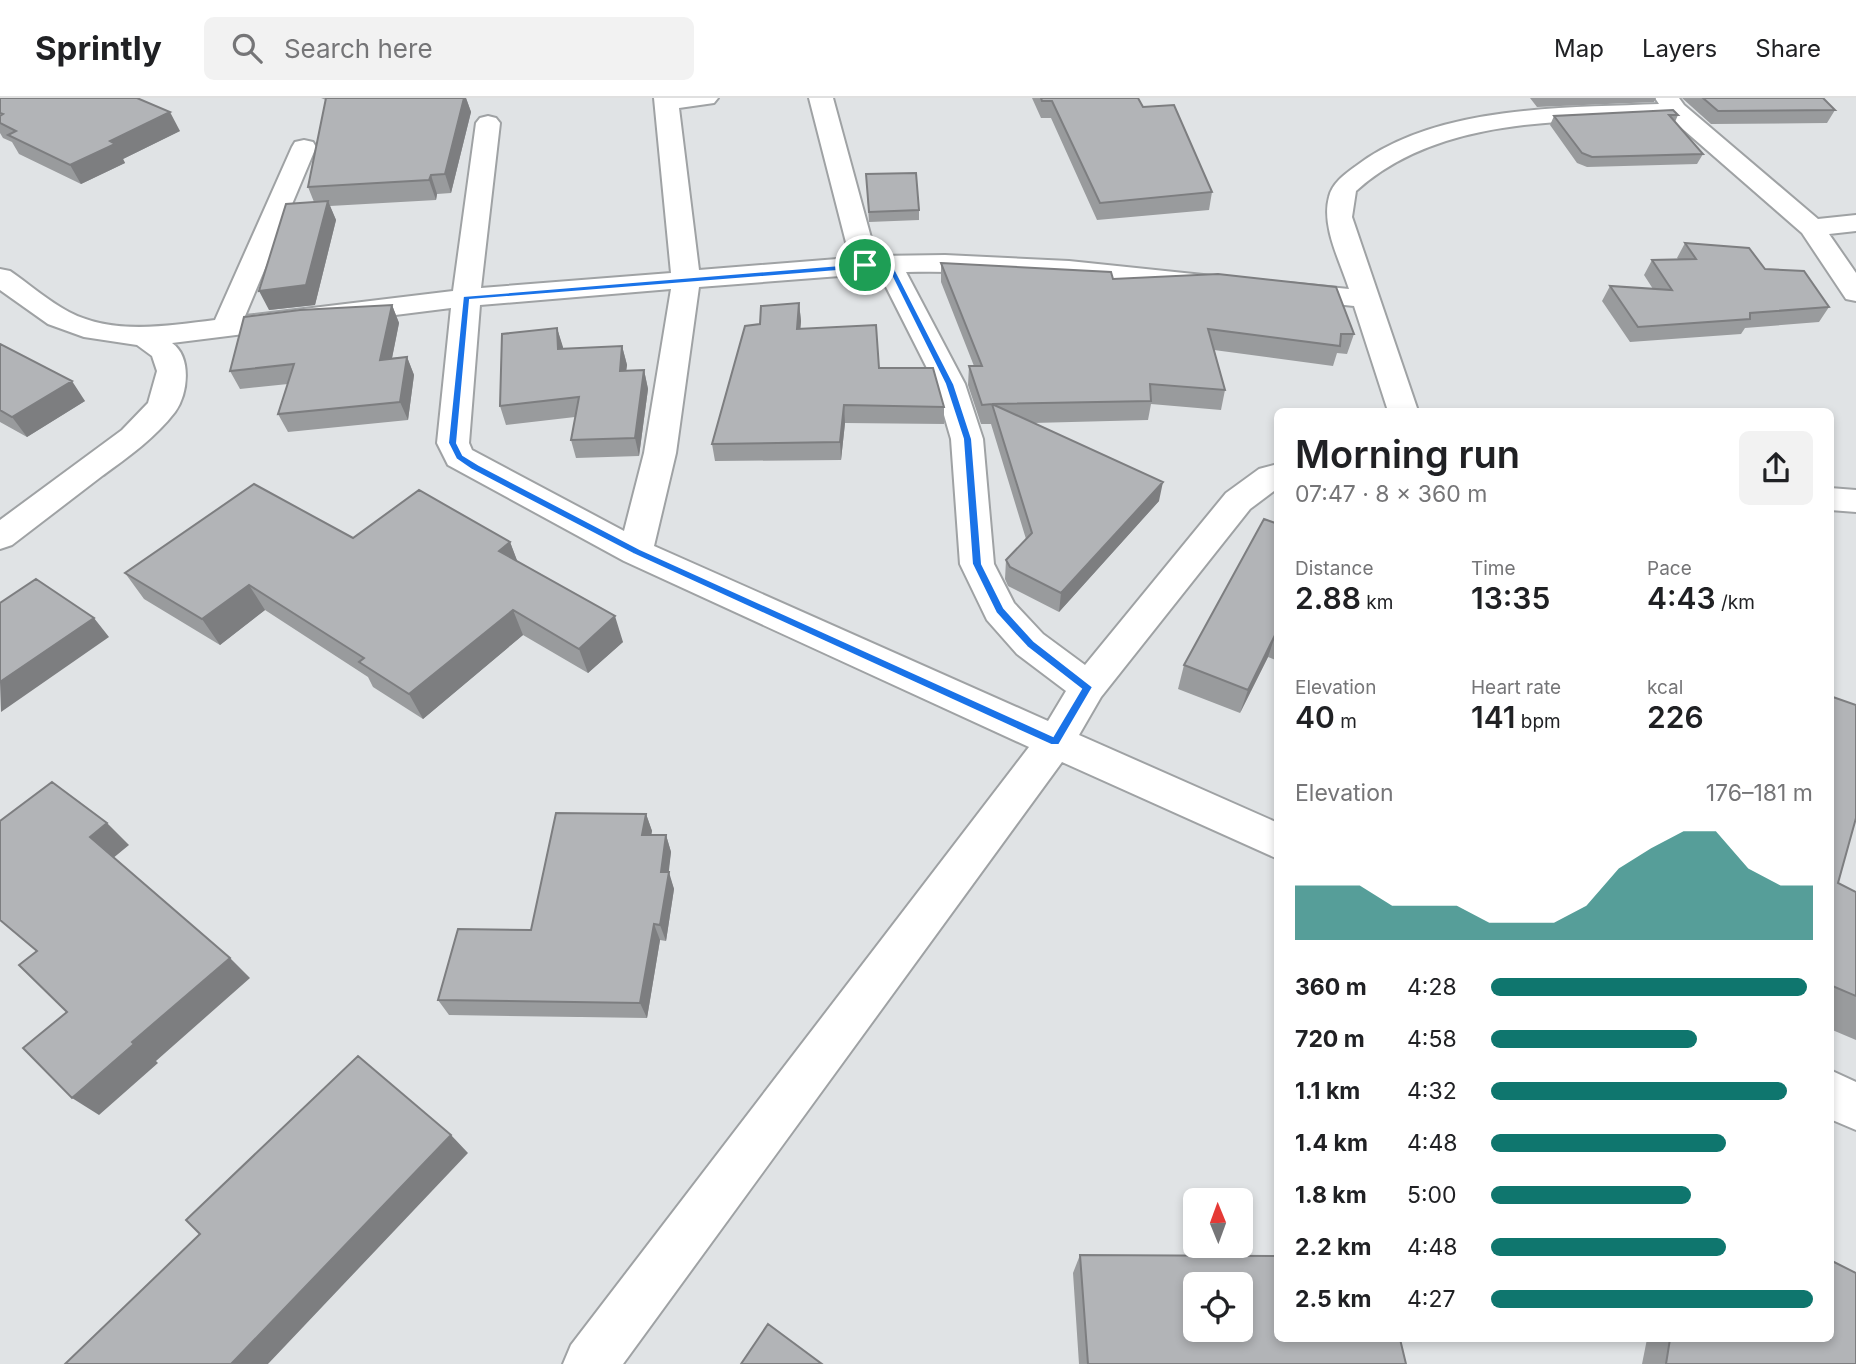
<!DOCTYPE html>
<html lang="en">
<head>
<meta charset="utf-8">
<style>
	:root { --surface:#fff; --page:#f2f2f2; --text:#202124; --muted:#757577; --line:#e0e0e0; --accent:#0f766e }
	body { margin:0; font-family:Inter,sans-serif; background:var(--page); color:var(--text); height:100vh; display:flex; flex-direction:column; font-size:26px; white-space:nowrap }
	* { box-sizing:border-box; margin:0 }
	p { font-size:23px; color:var(--muted) }
	.icon { flex:none; width:38px; height:38px; fill:none; stroke:currentColor; stroke-width:2; stroke-linecap:round; stroke-linejoin:round }
	.map { position:relative; flex:1; overflow:hidden }
	.drawer { position:absolute; left:1274px; top:310px; width:560px; height:934px; display:flex; flex-direction:column; background:var(--surface); border-radius:10px; box-shadow:0 4px 10px #0003 }
	.drawer>* { flex:none }
	.needle { width:46px; rotate:359deg }
	.controls { position:absolute; left:1183px; top:1090px; display:grid; gap:14px }
	.controls a { display:grid; place-items:center; width:70px; height:70px; border-radius:10px; background:var(--surface); box-shadow:0 4px 10px #0003; font-size:35px }
	.pin { position:absolute; display:grid; place-items:center; width:60px; height:60px; color:#fff; margin:-30px; border:4px solid #fff; border-radius:50%; box-shadow:0 2px 7px #0007 }
	.round { display:grid; place-items:center; flex:none; width:74px; height:74px; border-radius:10px; background:var(--page) }
	.overview { display:flex; align-items:center; justify-content:space-between; height:119px; padding:0 21px }
	h1 { font-size:38px; font-weight:600; line-height:52px }
	.metrics { display:grid; grid-template-columns:repeat(3,1fr); gap:10px; height:119px; padding:7px 21px }
	.metrics div { display:grid; align-content:center }
	.metrics b { font-size:30px; font-weight:600 }
	.metrics small { font-size:19px; font-weight:400 }
	.metrics p { font-size:19px }
	.chart { height:196px; padding:14px 21px }
	.chart p { display:flex; justify-content:space-between }
	.chart svg { width:100%; height:126px; margin-top:7px; fill:var(--accent); opacity:.7 }
	ul { padding:0 21px; list-style:none; font-size:23px }
	li { display:grid; grid-template-columns:112px 84px 1fr; align-items:center; height:52px }
	li i { height:18px; border-radius:9px; background:var(--accent) }
	header { display:flex; align-items:center; gap:42px; box-sizing:border-box; height:98px; padding:0 35px; background:var(--surface); border-bottom:2px solid var(--line) }
	header strong { font-size:33px }
	nav { display:flex; gap:38px; margin-inline-start:auto; font-size:24px }
	.search { width:490px; height:63px; background:var(--page); display:flex; align-items:center; gap:18px; box-sizing:border-box; padding:0 24px; border-radius:10px; color:var(--muted); font-size:26px }
	.map>svg:first-child { display:block }
</style>
</head>
<body>
<header>
<strong>Sprintly</strong>
<div class="search"><svg class="icon" aria-label="search" viewBox="0 0 24 24"><circle cx="10" cy="10" r="6"/><path d="M15 15l6 6"/></svg>Search here</div>
<nav><a>Map</a><a>Layers</a><a>Share</a></nav>
</header>
<div class="map">
<svg width="1856" height="1266" viewBox="0 0 1856 1266">
	<rect width="100%" height="100%" fill="#e0e3e5"/>
	<g fill="none" stroke-linecap="round" stroke-linejoin="round">
		<defs>
			<path id="minor" d="M654 0H718L714 5 679 10 699 172 850 160 809 0H833L876 158 945 157 1069 163 1213 178 1217 184 1213 190 1203 192C1104 183 1006 172 906 174L965 286 983 341 994 466 1014 505 1043 536 1085 567 1226 395 1259 371 1278 366V390L1250 411 1101 599 1079 637 1278 725V761L1062 664 623 1266H563L571 1247 1029 649 624 463 448 367 437 345 451 210 172 245C192 259 188 296 175 314 155 340 128 359 102 378 72 401 42 424 12 447L0 451V422L122 332 148 305 157 273 152 258 137 247 84 239 48 226 0 192V171L10 173C29 186 48 203 69 214 113 237 167 228 215 222L292 49 295 44 304 42 313 44 316 49 245 218 453 193 476 25 480 20 488 18 496 20 500 25 481 190 671 175ZM879 175 935 286 951 341 960 466 987 522 1017 556 1066 593 1048 623 654 448 676 355 699 189ZM671 191 644 355 624 433 472 352 469 345 480 207Z
				M1655 0H1679L1684 7 1818 121 1856 117V133L1829 136 1856 175V203L1846 201 1802 135 1669 19C1564 24 1439 18 1356 93L1352 119 1418 313H1388L1354 208 1287 201 1277 199 1273 193 1277 187 1287 185 1349 191C1340 163 1321 128 1329 99 1332 85 1345 76 1356 68 1436 7 1563 10 1659 6Z
				M1830 390 1856 392V414L1830 412Z
				M1830 972 1856 984V1032L1830 1021Z"/>
		</defs>
		<use href="#minor" stroke="#9fa2a4" stroke-width="4"/>
		<use href="#minor" fill="#fff" fill-rule="evenodd"/>
	</g>
	<path fill="#999b9d" d="M0 0 180 33 123 61 125 65 81 86 19 56 12 44 3 40 0 35Z
		M321 0H466L471 14 451 95 437 96 436 102 330 108 336 122 315 207 269 212 314 104 308 89 326 2Z
		M1032 0H1138L1143 9 1212 94 1209 112 1097 122 1051 20H1041Z
		M1530 0H1656L1654 4 1537 9Z
		M1682 0H1823L1835 12 1827 25 1711 26Z
		M1678 17 1675 24 1703 56 1697 66 1587 69 1577 65 1550 27 1554 18Z
		M866 76 919 112V122L869 124Z
		M1685 145 1765 171 1829 209 1819 224 1745 230 1741 236 1630 244 1602 203 1610 188 1653 191 1644 177 1652 162 1678 161 1677 160Z
		M941 165 1113 181 1354 236 1347 256 1337 255 1333 268 1214 252 1225 292 1221 312 1151 306 1148 322 1033 325 1159 403 1059 514 1008 488 1005 481 1006 462 1026 441 991 326H981L968 287 969 268H974L941 184Z
		M799 205 801 223 800 231 879 270 944 309V326L845 325 841 362 715 363 712 346 760 226Z
		M392 207 399 225 392 260 407 259 414 277 408 322 288 334 278 316 288 286 240 291 230 273Z
		M557 230 563 251 622 248 627 267 626 272H644L648 291 639 358 576 360 571 342 575 319 506 327 500 308Z
		M0 246 85 303 27 339 0 324Z
		M1278 426V563L1268 559 1240 615 1178 591 1184 567Z
		M353 440 510 444 517 463 623 544 588 575 523 537 423 621 373 589 368 579 265 512 220 547 144 501 125 475Z
		M1830 598 1838 785 1856 794V942L1830 931Z
		M646 716 652 733 651 737H666L671 754 668 774 674 791 666 843 660 842 647 920 449 917 438 902 531 832Z
		M1080 1157 1406 1266H1079L1073 1175Z
		M1647 1241H1830L1856 1266H1642Z"/>
	<path fill="#7d7e80" d="M464 0H466L471 14 451 95 445 76Z
		M170 14 180 33 123 61 125 65 81 86 70 67 110 43Z
		M431 77 437 96 436 102 429 82Z
		M328 103 336 122 315 207 269 212 259 193Z
		M799 205 801 223 799 249 797 231Z
		M392 207 399 225 388 280 380 262Z
		M557 230 563 249V270L558 251Z
		M622 248 627 267 624 291 620 273Z
		M407 259 414 277 408 322 400 304Z
		M644 272 648 291 639 358 635 340Z
		M72 283 85 303 27 339 12 319Z
		M844 307 845 325 841 362 840 344Z
		M1163 384 1159 403 1059 514 1061 495Z
		M510 444 520 470 499 453Z
		M249 487 265 512 220 547 202 521Z
		M513 512 523 537 423 621 409 596Z
		M615 518 623 544 588 575 579 551Z
		M94 520 109 539 1 614 0 584Z
		M1276 535 1268 559 1240 615 1248 592Z
		M646 716 652 733 648 754 642 737Z
		M107 725 129 747 112 761 90 739Z
		M666 737 671 754 668 781 669 774 674 791 666 843 660 827 661 774Z
		M654 826 660 842 647 920 640 905Z
		M230 860 250 880 156 963 158 965 99 1017 72 1000 132 944Z
		M451 1037 468 1055 268 1266H233L232 1265Z"/>
	<path fill="#b2b4b7" stroke="#7d7e80" stroke-width="2" fill-rule="evenodd" d="M0 0H137L170 14 110 43 115 46 70 67 8 37 16 33 0 25V18L3 16 0 15Z
		M326 0H464L445 76 431 77 429 82 308 89Z
		M1041 0H1138L1143 9 1174 7 1212 94 1100 105 1052 3H1042Z
		M1703 0H1823L1835 12 1718 13Z
		M1673 12 1678 17H1669L1703 56 1592 59 1582 55 1554 18Z
		M916 75 919 112 869 114 866 76Z
		M328 103 306 187 259 193 286 106Z
		M1685 145 1749 150 1765 171 1804 173 1829 209 1750 215V221L1638 229 1610 188 1672 192 1652 162 1696 161Z
		M941 165 1111 174 1113 181 1218 176 1336 189 1354 236H1341L1340 248 1208 231 1225 292 1150 286 1151 303 992 306 1163 384 1061 495 1010 469 1006 462 1032 435 992 306 982 307 969 268H982Z
		M799 205 797 231 876 227 879 270H933L944 309 844 307 840 344 712 346 745 228 760 226 761 208Z
		M392 207 380 262 407 259 400 304 278 316 294 266 230 273 244 219 300 212Z
		M557 230 558 251 622 248 620 273 644 272 635 340 571 342 579 299 500 308 502 236Z
		M0 246 72 283 12 319 0 312Z
		M254 386 353 440 419 392 510 444 499 453 615 518 579 551 513 512 409 596 359 564 364 560 249 487 202 521 125 475Z
		M1264 421 1278 426V536L1276 535 1248 592 1184 567Z
		M36 481 94 520 0 584V505Z
		M1830 598 1856 607V720L1838 785 1856 794V898L1830 887Z
		M52 684 107 725 90 739 230 860 132 944 134 946 72 1000 23 950 67 914 19 867 37 853 0 822V723Z
		M556 715 646 716 642 737H666L661 774H669L660 827 654 826 640 905 438 902 458 831 531 832Z
		M358 958 451 1037 232 1265 233 1266H65L200 1136 186 1122Z
		M1080 1157 1278 1158V1241H1400L1406 1266H1088ZM1195 1186H1241V1232H1195Z
		M1830 1162 1856 1175V1266H1666L1670 1241H1830Z
		M768 1226 822 1266H741Z"/>
	<path fill="#1a73e8" stroke="#fff" stroke-width="2" fill-rule="evenodd" d="M865 165H892L954 286 972 341 982 466 1004 510 1034 543 1093 589 1059 647H1051L633 456 472 372 456 361 448 345 463 198ZM887 169 945 286 963 341 972 466 996 515 1027 549 1081 591 1053 638 640 451 479 367 463 357 457 345 470 202Z"/>
</svg>
<div class="controls">
<a><svg class="needle" viewBox="-14 -14 28 28"><path d="M0-13l5 13h-10z" fill="#e53935"/><path d="M0 13l5-13h-10z" fill="#757577"/></svg></a>
<a><svg class="icon" aria-label="locate" viewBox="0 0 24 24"><circle cx="12" cy="12" r="6"/><path d="M12 2v4M12 18v4M2 12h4M18 12h4"/></svg></a>
</div>
<div class="pin" style="left:865px;top:167px;background:#1e9e55"><svg class="icon" aria-label="arrive" viewBox="0 0 24 24"><path d="M6 21V4h12l-3 4 3 4H6"/></svg></div>
<section class="drawer">
<div class="overview"><div><h1>Morning run</h1><p>07:47 · 8 × 360 m</p></div><a class="round"><svg class="icon" aria-label="share" viewBox="0 0 24 24"><path d="M12 15V3M7 8l5-5 5 5M5 13v7h14v-7"/></svg></a></div>
<div class="metrics">
<div><p>Distance</p><b>2.88<small> km</small></b></div>
<div><p>Time</p><b>13:35</b></div>
<div><p>Pace</p><b>4:43<small> /km</small></b></div>
</div>
<div class="metrics">
<div><p>Elevation</p><b>40<small> m</small></b></div>
<div><p>Heart rate</p><b>141<small> bpm</small></b></div>
<div><p>kcal</p><b>226</b></div>
</div>
<div class="chart"><p><span>Elevation</span>176–181 m</p>
<svg viewBox="0 0 160 44" preserveAspectRatio="none"><path d="M0 44V25L10 25L20 25L30 32L40 32L50 32L60 38L70 38L80 38L90 32L100 19L110 12L120 6L130 6L140 19L150 25L160 25V44z"/></svg>
</div>
<ul>
<li><b>360 m</b>4:28<i style="width:98%"></i></li>
<li><b>720 m</b>4:58<i style="width:64%"></i></li>
<li><b>1.1 km</b>4:32<i style="width:92%"></i></li>
<li><b>1.4 km</b>4:48<i style="width:73%"></i></li>
<li><b>1.8 km</b>5:00<i style="width:62%"></i></li>
<li><b>2.2 km</b>4:48<i style="width:73%"></i></li>
<li><b>2.5 km</b>4:27<i style="width:100%"></i></li>
</ul>
</section>
</div>
</body>
</html>
